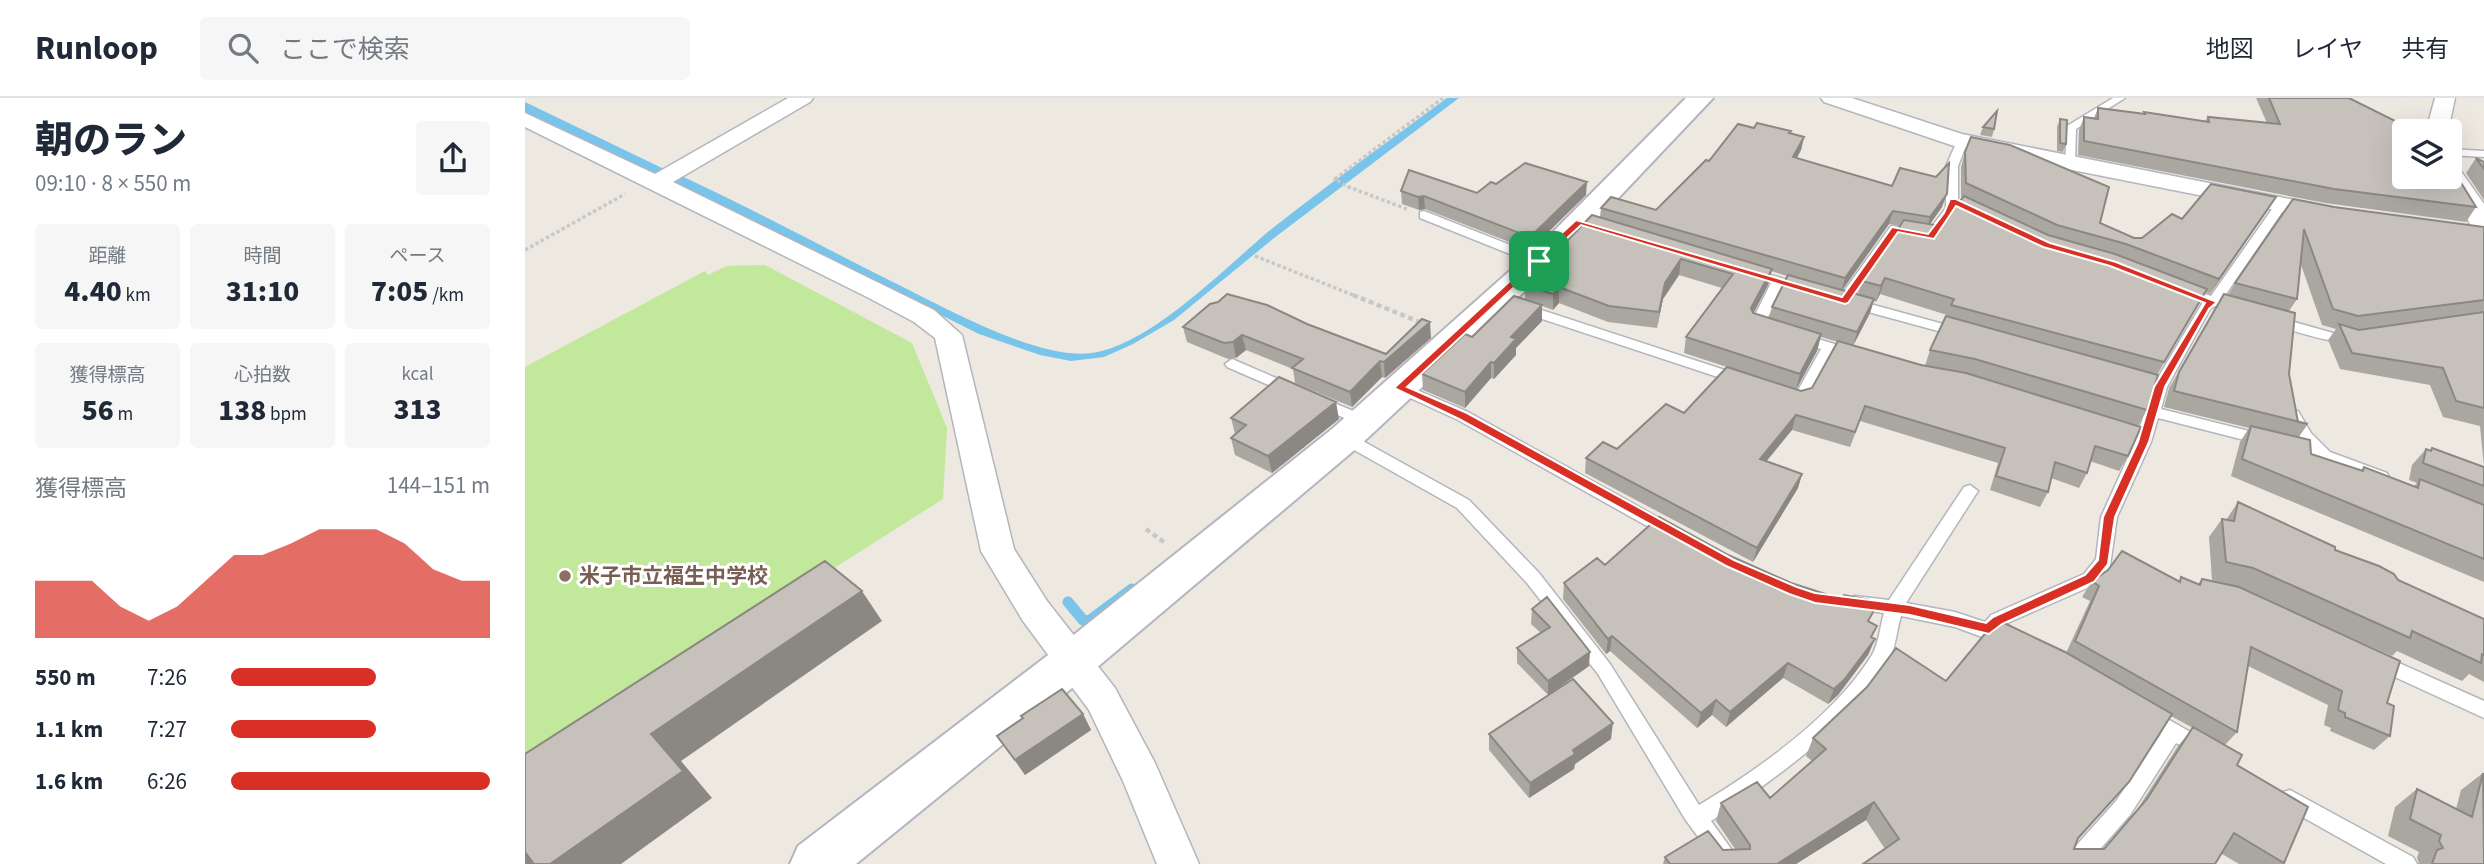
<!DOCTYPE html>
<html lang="ja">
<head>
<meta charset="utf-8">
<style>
	:root { --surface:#fff; --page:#f6f6f7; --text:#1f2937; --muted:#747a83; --line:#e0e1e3; --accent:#d93025 }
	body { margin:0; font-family:"Source Sans 3","Noto Sans JP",sans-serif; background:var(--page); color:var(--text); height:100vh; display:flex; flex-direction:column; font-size:26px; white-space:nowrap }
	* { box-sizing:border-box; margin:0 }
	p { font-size:23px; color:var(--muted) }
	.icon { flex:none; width:38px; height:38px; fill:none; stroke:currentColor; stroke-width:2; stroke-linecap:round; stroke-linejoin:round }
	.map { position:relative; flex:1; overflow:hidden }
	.details { display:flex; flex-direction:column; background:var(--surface); width:525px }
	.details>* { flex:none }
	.tools { position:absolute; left:1867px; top:21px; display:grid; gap:14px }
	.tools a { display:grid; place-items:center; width:70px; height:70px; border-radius:7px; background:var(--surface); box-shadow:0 7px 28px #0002; font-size:35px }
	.pin { position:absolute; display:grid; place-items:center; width:60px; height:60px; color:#fff; margin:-30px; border-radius:14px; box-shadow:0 4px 10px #0006 }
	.round { display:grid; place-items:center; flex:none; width:74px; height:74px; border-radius:7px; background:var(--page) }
	.summary { display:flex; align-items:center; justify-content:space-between; height:119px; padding:0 35px }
	h1 { font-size:38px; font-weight:800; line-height:52px }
	.metrics { display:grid; grid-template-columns:repeat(3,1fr); gap:10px; height:119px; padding:7px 35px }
	.metrics div { display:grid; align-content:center; border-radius:7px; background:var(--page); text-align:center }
	.metrics b { font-size:30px; font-weight:800 }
	.metrics small { font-size:19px; font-weight:400 }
	.metrics p { font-size:19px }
	.chart { height:196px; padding:14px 35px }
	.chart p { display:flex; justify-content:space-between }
	.chart svg { width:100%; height:126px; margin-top:7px; fill:var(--accent); opacity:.7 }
	ul { padding:0 35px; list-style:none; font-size:23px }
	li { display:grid; grid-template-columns:112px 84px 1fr; align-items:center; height:52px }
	li i { height:18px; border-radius:9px; background:var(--accent) }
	header { display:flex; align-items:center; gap:42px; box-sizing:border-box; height:98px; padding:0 35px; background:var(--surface); border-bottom:2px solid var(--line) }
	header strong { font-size:33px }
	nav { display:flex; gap:38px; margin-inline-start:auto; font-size:24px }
	.search { width:490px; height:63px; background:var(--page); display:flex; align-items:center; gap:18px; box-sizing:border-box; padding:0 24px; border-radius:7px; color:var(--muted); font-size:26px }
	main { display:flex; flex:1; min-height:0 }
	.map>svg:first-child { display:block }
</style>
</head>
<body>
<header>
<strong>Runloop</strong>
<div class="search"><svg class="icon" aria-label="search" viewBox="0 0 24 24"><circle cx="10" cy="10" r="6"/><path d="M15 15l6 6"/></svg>ここで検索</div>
<nav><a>地図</a><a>レイヤ</a><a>共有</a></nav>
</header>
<main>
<section class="details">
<div class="summary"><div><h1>朝のラン</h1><p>09:10 · 8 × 550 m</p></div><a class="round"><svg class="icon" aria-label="share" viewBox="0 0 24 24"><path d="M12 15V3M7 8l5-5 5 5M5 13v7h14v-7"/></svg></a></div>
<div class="metrics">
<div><p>距離</p><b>4.40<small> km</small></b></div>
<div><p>時間</p><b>31:10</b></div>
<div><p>ペース</p><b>7:05<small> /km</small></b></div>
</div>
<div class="metrics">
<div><p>獲得標高</p><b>56<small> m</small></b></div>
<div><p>心拍数</p><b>138<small> bpm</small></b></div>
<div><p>kcal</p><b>313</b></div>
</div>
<div class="chart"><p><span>獲得標高</span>144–151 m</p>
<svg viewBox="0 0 160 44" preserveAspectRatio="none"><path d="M0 44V24L10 24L20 24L30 33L40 38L50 33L60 24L70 15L80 15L90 11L100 6L110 6L120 6L130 11L140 20L150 24L160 24V44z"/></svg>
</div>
<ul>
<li><b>550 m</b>7:26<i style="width:56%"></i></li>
<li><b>1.1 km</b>7:27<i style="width:56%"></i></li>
<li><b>1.6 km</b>6:26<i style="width:100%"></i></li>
</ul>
</section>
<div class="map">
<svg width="1959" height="766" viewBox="0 0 1959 766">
	<rect width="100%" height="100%" fill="#ede8e0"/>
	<path fill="#c2e89b" d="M240 167 387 245 422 330 418 401 93 607 0 699V269L180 173 183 177 202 168Z"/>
	<path fill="#78c4ea" d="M267 0 143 72C223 108 301 151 380 190 426 213 515 262 567 255 625 247 700 170 744 133 802 87 863 44 922 0H934L749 140 649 222 608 246 579 259 546 263 515 257 454 236 151 85 0 14V4L139 71Z"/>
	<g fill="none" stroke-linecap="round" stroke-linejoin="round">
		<path stroke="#78c4ea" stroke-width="11" d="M543 504 558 522 564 523 607 491"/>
		<defs>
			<path id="service" d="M1588 0H1600L1551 31 1550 65 1540 67 1542 28Z
				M1433 41 1443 43 1433 68V101L1458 113 1452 117 1433 109 1409 142 1373 135 1327 201 1440 232 1442 235 1440 238 1435 239 1314 206 1312 203 1366 128 1402 135 1421 110V68Z
				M1925 51 1959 53V59L1925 57Z
				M1756 103 1762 107 1697 202 1720 212 1713 216 1690 208 1685 211 1642 289 1636 311 1744 338 1747 342 1744 346 1739 347 1633 320 1626 344 1592 419 1585 468 1571 486 1478 527 1476 530 1493 538 1496 543 1493 548 1487 550 1430 529 1376 518C1372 531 1371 547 1365 560 1335 621 1243 687 1186 723L1217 766H1193L1160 721 1073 576 1002 485 932 410 815 344 812 340 820 335 825 336 944 402 1014 475 1085 566 1174 707C1234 671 1310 617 1347 557 1354 545 1355 528 1359 515L1324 510 1321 505 1324 500 1330 498 1364 502 1439 389 1445 387 1453 393 1381 505 1430 514 1460 524 1466 517 1559 476 1571 461 1576 419 1610 344 1627 292 1603 285 1601 282 1608 277 1631 283 1678 204 1653 196V190L1658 189 1686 198 1752 104Z
				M899 113 1018 160 1020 163 1018 166H1010L895 120V114Z
				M1224 171 1282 187 1284 190 1277 194 1258 189 1240 225 1248 230 1246 233H1236L1225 227 1246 185 1219 178V172Z
				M998 206 1221 279 1223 282 1216 287 1211 285 993 213V207Z
				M1748 218 1808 235 1830 237 1832 240C1818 252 1762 230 1743 225L1741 222 1743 219Z
				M1276 236 1333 253 1335 256 1328 260 1308 254 1282 302 1267 304 1260 299 1262 296 1272 294 1296 251 1271 243 1269 240 1271 237Z
				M707 261 774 290 776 293 769 298 764 296 702 269 700 266Z
				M875 285 943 314 1150 429 1152 433 1150 437H1138L933 322 870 293 868 290 870 287Z
				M792 298 843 319 845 323 838 328 787 306 785 303 787 300Z
				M1768 312 1773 313 1786 335 1805 354 1862 375 1864 379 1862 383 1856 385 1808 365 1763 354 1760 350 1763 346 1768 345 1781 348 1761 317Z
				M1854 556 1959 603V620L1848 569 1845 564 1848 559Z
				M1623 610 1683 644 1686 650 1683 656 1676 659 1651 645 1605 717 1562 766H1537L1541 759 1591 703 1636 636 1616 624 1613 618 1616 612Z
				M1765 692 1888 759 1892 766H1861L1758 708 1755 701 1758 694Z"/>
			<path id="minor" d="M263 0H288L285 4 148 84 409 212 437 237 489 451 522 503 590 590 630 665 674 766H632L598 683 564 612 498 523 456 453 410 240 389 224 342 199 0 29V15L130 76Z
				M1296 0H1327L1437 36 1805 109 1814 111 1817 116 1814 121 1805 123 1432 49 1299 4Z
				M1910 0H1930L1923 33H1901Z
				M1925 67 1933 69 1959 106V139L1950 137 1937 109 1917 79H1925Z"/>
			<path id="tertiary" d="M1161 0H1188L1045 151 833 349 563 577 331 766H265L273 748 531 551 807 331 1023 139Z"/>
		</defs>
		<use href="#service" stroke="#b3b5bf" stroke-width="3"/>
		<use href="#minor" stroke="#b3b5bf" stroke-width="3"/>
		<use href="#tertiary" stroke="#b3b5bf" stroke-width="4"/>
		<path stroke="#c8c8c8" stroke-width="3.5" stroke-dasharray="3.5 2.5" stroke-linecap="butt" d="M882 111 821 88 810 81 918 0
			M0 152 100 96
			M730 158 833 199"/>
		<path stroke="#c8c8c8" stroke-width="4.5" stroke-dasharray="5 3.5" stroke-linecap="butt" d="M828 197 897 225
			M621 431 640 445"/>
		<use href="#service" fill="#fff" fill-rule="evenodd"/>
		<use href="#minor" fill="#fff" fill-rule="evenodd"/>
		<use href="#tertiary" fill="#fff" fill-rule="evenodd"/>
	</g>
	<path fill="#aaa7a1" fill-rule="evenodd" d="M1731 0H1824L1880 28 1925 47 1932 62 1927 70 1951 109 1941 124 1800 105 1553 57 1554 32 1559 19 1569 20 1573 10 1619 16V14L1680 23 1683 19 1742 25Z
		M1535 21 1541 46 1538 54 1532 53V29Z
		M1458 29 1469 31 1467 39 1455 37Z
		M1229 30 1279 39 1276 52 1272 60 1417 109 1405 126 1416 128 1437 100 1436 99V69L1440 54 1575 125 1609 140H1617L1657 121 1742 113 1685 196 1680 194 1632 277 1622 312 1613 328 1603 358 1594 373 1565 363 1562 375 1554 390 1526 380 1523 394 1515 409 1465 392 1473 365 1335 323 1325 349 1267 332 1241 363 1277 376 1273 390 1228 464 1060 375 1061 360 1092 351 1159 315 1202 269 1159 255 1161 239 1197 190 1154 177 1138 201 1132 230 1083 224 1034 205 1028 212 1017 208V223L991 250V257L969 281 966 280 940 310 898 292 897 276 1000 201V187L1075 119 1076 110 1131 112 1184 63ZM1364 126 1375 128 1337 183 1333 197 1317 192ZM1246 173 1262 178 1247 209 1244 220 1228 215 1243 187ZM1355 196 1422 217 1405 252 1400 268 1328 247 1345 215 1349 203 1351 204ZM1296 239 1313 244 1287 290 1276 293 1271 291 1292 253Z
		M1951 60 1959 64V102L1941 75Z
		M971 86 1061 97 1005 152 900 111 894 112 877 106 876 93 952 95Z
		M1809 109 1959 129V484L1706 378 1715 344 1724 330 1639 309 1644 290 1699 196 1703 197 1710 185ZM1775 164 1797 227 1811 231 1803 242 1815 271 1905 287 1918 319 1955 328 1959 369 1907 350 1905 352 1901 351 1887 367 1884 382 1892 385 1889 388 1839 369 1836 372 1786 356 1773 340 1783 326 1773 324 1764 276V213L1772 201Z
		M782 226 861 256 906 240 860 280 857 279 827 309 770 285 768 271 721 252 711 260 703 261 662 244 658 229Z
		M706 320 814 321 747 375 710 357 706 340 710 336Z
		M1713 404 1873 482 1959 521V584L1944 576 1937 583 1872 553 1867 558 1714 489 1687 482 1684 439 1697 421 1701 422Z
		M1201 456 1352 528 1347 539 1350 541 1343 557 1313 597 1303 606 1258 580 1201 629 1187 617 1172 630 1085 553 1081 556 1038 501 1039 485 1080 467Z
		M1656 479 1673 486 1677 481 1862 605 1865 638 1849 652 1805 633 1806 630 1799 627 1803 607 1723 568 1712 634 1700 647 1712 667 1759 765 1758 766H1714L1697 756 1360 751 1341 722 1271 766H1138L1140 759 1198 752 1210 751 1191 723 1196 705 1245 700 1287 663 1281 658 1288 640 1421 583 1467 534 1541 555 1565 503 1557 499 1567 483H1654ZM1646 618 1668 630 1653 648 1608 718 1579 751H1549L1552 742 1589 701Z
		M1007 511 1064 568 1023 597 992 565V550L1016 535 1006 526Z
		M558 616 566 632 500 677 472 638 498 621Z
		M964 636 1086 641 1050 666 1049 671 1004 700 964 652Z
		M1958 675 1959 766H1892L1894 765 1892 760 1894 754 1863 738 1870 709 1892 691 1931 711 1936 692Z"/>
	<path fill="#8b8883" d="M1279 39 1276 52 1265 72 1268 59Z
		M1062 84 1061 97 1005 152V139Z
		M1422 96 1417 109 1401 132 1405 119Z
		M899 98 900 111 894 112 893 99Z
		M1751 99 1742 113 1685 196 1694 181Z
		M1368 113 1364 126 1316 194 1320 180Z
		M1156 161 1154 177 1138 201 1132 230 1140 185Z
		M1247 171 1243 187 1223 226 1226 210Z
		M1360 180 1355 196 1351 204 1356 188Z
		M1034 189V205L1028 212V196Z
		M1349 201 1345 215 1328 248 1332 234Z
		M1017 207V223L991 250V257L969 281V265L986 239Z
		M905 224 906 240 860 280 859 264Z
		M1296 236 1292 253 1271 292 1275 276Z
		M717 237 721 252 711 260 708 244Z
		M855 263 857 279 827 309 825 294Z
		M966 264V280L940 310V294Z
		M811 304 814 321 747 375 743 358Z
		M1271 317 1267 332 1231 376 1235 361Z
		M1277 376 1273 390 1228 464 1232 450Z
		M337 493 357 523 156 663 187 700 96 766H25L126 636Z
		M1087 538 1085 553 1081 556 1083 541Z
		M1350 541 1343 557 1313 597 1303 606 1309 591Z
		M1065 554 1064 568 1023 597V583Z
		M1263 565 1258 580 1201 629 1205 614Z
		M1191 602 1187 617 1172 630 1176 615Z
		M558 616 566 632 500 677 490 662Z
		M1088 625 1086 641 1050 666 1049 671 1004 700 1005 685 1048 652Z
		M1604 684 1589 701 1539 757 1553 740Z
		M1349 704 1341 722 1271 766H1252Z
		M0 745 10 766H0Z"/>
	<path fill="#c6c2bb" stroke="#8b8883" stroke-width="2" d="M1744 0H1824L1880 28 1891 27 1901 33H1880V79H1925V67L1951 109 1809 91 1559 43V19L1573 21V10L1620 16 1619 14 1684 24 1683 19 1755 26Z
		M1472 13 1469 31 1458 29Z
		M1535 21 1542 22 1541 46 1535 45Z
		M1232 25 1266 33 1264 35 1279 39 1268 59 1367 88 1375 70 1411 79 1424 65 1422 96 1405 119 1368 113 1320 180 1076 110 1086 99 1131 112 1181 62 1184 63 1213 26 1229 30Z
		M1446 39 1485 47 1584 89 1575 125 1609 140H1617L1647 116 1657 121 1686 86 1751 99 1694 181 1601 146 1532 127 1441 85 1440 54Z
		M1925 47 1933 51 1932 62 1925 63Z
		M1951 60 1959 64V71Z
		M1000 65 1062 84 1005 139 899 98 893 99 876 93 884 72 952 95 966 84 971 86Z
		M1439 98 1523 137 1590 156 1682 191 1639 264 1426 207 1429 201 1360 180 1356 188 1337 183 1379 122 1416 128Z
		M1768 101 1809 109 1959 129V202L1833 218 1808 211 1779 131 1772 201 1710 185Z
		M1067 117 1247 171 1226 210 1228 215 1296 236 1275 276 1161 239 1208 176 1156 161 1140 185 1134 214 1084 208 1034 189 1028 196 1000 187Z
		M1263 177 1349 201 1332 234 1247 209Z
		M702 196 742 207 782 226 861 256 897 221 905 224 859 264 855 263 825 294 767 270 778 261 717 237 708 244 699 245 658 229 685 206 693 204Z
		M1699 196 1770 215 1764 276 1773 324 1783 326 1649 293 1654 274Z
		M989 198 1017 207 986 239 991 241 969 265 966 264 940 294 897 276 940 236 947 239Z
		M1959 214V310L1931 303 1918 270 1827 255 1814 226 1834 232Z
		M1421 218 1633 277 1622 312 1450 261 1405 252Z
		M1313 243 1396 267 1441 275 1616 329 1603 358 1570 348 1562 375 1530 364 1523 394 1471 378 1480 350 1340 308 1330 334 1271 317 1235 361 1277 376 1232 450 1061 360 1078 344 1092 351 1141 306 1159 315 1202 269 1276 293 1287 290Z
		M754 279 811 304 743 358 706 340 721 327 706 320Z
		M1726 328 1785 342 1786 356 1838 373 1839 369 1893 390 1895 381 1959 407V461L1717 361Z
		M1907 350 1959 369V388L1898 365 1901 351 1906 353Z
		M1713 404 1810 449V452L1854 468 1869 476 1873 482 1959 521V557L1957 556 1956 565 1887 533 1885 540 1728 470 1701 464 1697 421 1709 423Z
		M1134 419 1201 456 1266 485 1316 501 1319 497 1345 502 1352 507 1343 523 1352 528 1346 539 1350 541 1319 582 1309 591 1263 565 1205 614 1191 602 1176 615 1087 538 1083 541 1039 485 1072 460 1080 467Z
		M1597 453 1655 484 1656 479 1675 487 1677 481 1714 489 1875 563 1862 605 1869 608 1865 638 1820 619V615L1813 612 1817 593 1726 549 1712 634 1550 543 1574 488 1567 483 1583 472Z
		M300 463 337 493 126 636 158 673 25 766H9L0 754V656Z
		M1022 499 1065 554 1023 583 992 550 1025 529 1007 511Z
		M1477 524 1540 554 1647 616 1604 684 1553 740 1549 751H1579L1622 701 1668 629 1717 657 1712 667 1783 709 1759 765 1709 735 1690 766H1338L1374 741 1349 704 1252 766H1145L1140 759 1183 733 1198 752 1225 751V747L1196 705 1232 684 1245 700 1301 651 1288 640 1342 589 1371 550 1421 583 1463 532 1467 534Z
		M1048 581 1088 625 1048 652 1050 656 1005 685 964 636Z
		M537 591 558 616 490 662 472 638 498 620 496 618Z
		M1958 675 1959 766H1907L1912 752 1918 750 1914 743 1916 737 1885 721 1892 691 1947 719Z"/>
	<path fill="#d93025" stroke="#fff" stroke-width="2" fill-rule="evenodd" d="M1425 101H1431L1525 145 1591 164 1692 204 1684 211 1640 289 1624 344 1590 419 1583 466 1569 484 1477 526 1464 536 1385 517 1290 505 1264 496 1201 468 934 321 869 290 1051 122 1317 199 1367 129 1403 136 1419 115ZM1431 108 1518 149 1585 168 1680 205 1629 289 1613 344 1578 419 1573 462 1560 477 1468 519 1461 525 1385 507 1290 495 1272 489 1209 462 942 315 882 289 1056 127 1320 206 1323 205 1373 134 1409 141Z"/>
	<circle fill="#8d6e63" stroke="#fff" stroke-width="2.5" cx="40" cy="478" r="7"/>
	<g text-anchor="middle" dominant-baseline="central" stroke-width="6" stroke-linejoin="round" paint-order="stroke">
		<g font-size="21" font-weight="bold" fill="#785e54" stroke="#fff" text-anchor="start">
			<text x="54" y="478">米子市立福生中学校</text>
		</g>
	</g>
</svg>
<div class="tools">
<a><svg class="icon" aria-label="layers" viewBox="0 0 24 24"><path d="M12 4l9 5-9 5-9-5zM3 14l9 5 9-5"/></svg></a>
</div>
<div class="pin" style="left:1014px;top:163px;background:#1e9e55"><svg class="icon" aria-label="arrive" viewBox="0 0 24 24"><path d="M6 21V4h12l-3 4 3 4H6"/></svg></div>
</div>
</main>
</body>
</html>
